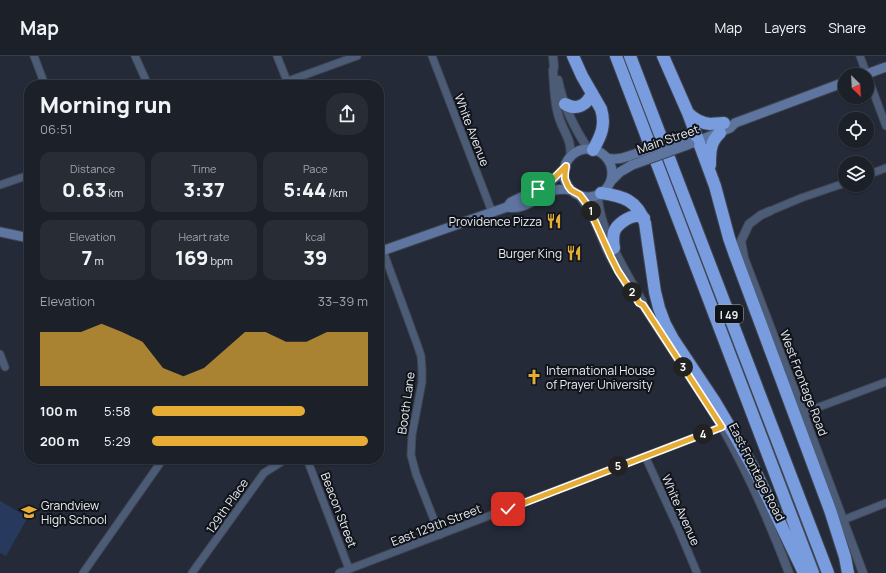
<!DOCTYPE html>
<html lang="en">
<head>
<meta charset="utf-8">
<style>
	:root { --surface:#1b2029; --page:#282d35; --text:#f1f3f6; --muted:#a0a3a8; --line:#393e46; --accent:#e5ad35 }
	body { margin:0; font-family:Manrope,sans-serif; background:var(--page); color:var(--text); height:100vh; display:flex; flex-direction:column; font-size:15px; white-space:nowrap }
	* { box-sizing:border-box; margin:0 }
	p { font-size:13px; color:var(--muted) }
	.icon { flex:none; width:22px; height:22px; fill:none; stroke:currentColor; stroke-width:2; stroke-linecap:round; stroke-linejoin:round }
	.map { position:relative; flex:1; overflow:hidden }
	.details { position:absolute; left:24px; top:24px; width:360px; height:384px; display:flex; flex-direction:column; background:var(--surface); border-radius:16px; box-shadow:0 1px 3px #0004,0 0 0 1px var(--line) }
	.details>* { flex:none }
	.needle { width:26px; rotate:156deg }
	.tools { position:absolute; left:838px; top:12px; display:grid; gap:8px }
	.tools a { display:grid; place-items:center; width:36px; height:36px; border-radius:50%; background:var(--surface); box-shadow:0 1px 3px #0004,0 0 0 1px var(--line); font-size:20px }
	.pin { position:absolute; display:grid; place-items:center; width:34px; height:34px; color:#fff; margin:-17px; border-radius:8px; box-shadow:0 2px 6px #0006 }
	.km { position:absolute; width:20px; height:20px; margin:-10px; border-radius:50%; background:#222; color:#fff; font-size:11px; line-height:20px; text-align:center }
	.round { display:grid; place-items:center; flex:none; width:42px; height:42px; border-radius:16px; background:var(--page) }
	.head { display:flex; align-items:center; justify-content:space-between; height:68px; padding:0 16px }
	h1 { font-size:22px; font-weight:800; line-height:30px }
	.figures { display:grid; grid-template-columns:repeat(3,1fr); gap:6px; height:68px; padding:4px 16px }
	.figures div { display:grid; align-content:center; border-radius:10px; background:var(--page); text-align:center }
	.figures b { font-size:20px; font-weight:800 }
	.figures small { font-size:11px; font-weight:400 }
	.figures p { font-size:11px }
	.chart { height:112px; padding:8px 16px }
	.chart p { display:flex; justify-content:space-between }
	.chart svg { width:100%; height:72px; margin-top:4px; fill:var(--accent); opacity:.7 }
	ul { padding:0 16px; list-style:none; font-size:13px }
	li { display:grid; grid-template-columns:64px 48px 1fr; align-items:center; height:30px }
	li i { height:10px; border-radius:5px; background:var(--accent) }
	header { display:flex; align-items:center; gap:24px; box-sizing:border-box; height:56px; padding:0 20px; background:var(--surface); border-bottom:1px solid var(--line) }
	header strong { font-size:19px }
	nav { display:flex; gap:22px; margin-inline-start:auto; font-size:14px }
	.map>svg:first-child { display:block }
</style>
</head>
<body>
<header>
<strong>Map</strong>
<nav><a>Map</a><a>Layers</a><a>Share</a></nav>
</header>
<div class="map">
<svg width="886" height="517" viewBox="0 0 886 517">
	<rect width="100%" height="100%" fill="#242a37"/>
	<path fill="#27395c" d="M0 445 28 461 6 500 0 497Z"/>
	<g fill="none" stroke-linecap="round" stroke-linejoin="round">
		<defs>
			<path id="minor" d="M34 0 45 29
				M135 0 148 29
				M277 0 287 25
				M432 0 492 156
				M860 0 867 19
				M867 19 886 70
				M277 29 357 0
				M867 119 886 112
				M0 129 29 119
				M770 155 801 142 845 127
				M383 195 417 288 421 300 422 313V326L412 379 411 399 416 418 440 479
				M0 298 5 311
				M803 357 886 326
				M645 400 679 474 697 517
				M307 403 349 513
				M843 464 886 447
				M83 517 163 403
				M192 517 264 417 286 403
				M339 517 722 371"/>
			<path id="tertiary" d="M553 0 554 11 553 14C554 29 554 44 558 58 562 75 573 83 570 102
				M558 24C563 49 574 72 589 94
				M579 139C592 155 598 173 606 192 613 207 622 221 631 235
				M598 139C598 172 626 216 642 245L643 249C669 290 697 330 722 371 749 418 770 467 789 517
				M770 155 761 159 749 168 741 185 744 202 803 357 863 517"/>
			<path id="secondary" d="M864 19 886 11
				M693 87 730 72 735 67 845 26
				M564 117a24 24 0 1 1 48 0a24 24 0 1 1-48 0Z
				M607 102C615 104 621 103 629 100
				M611 125 620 116 632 109
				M507 151 511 146 532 136 545 130 557 120 566 111
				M0 176 29 182
				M379 196 507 151C526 155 538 139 555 134 561 133 566 133 571 134"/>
			<path id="motorway" d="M573 0 582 20 601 53C606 69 601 80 593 94
				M616 0 813 517
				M630 0 828 517
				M663 0 688 57 715 130 729 182 735 199 830 454 845 501 848 517
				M565 48C577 55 587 49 592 37
				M688 57C694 63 701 67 710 68 714 68 719 67 724 67
				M710 109C710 96 710 86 720 77
				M601 137C623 140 637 144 645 167L655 236 659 252 665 268 673 283 715 346 738 385 756 417 804 517
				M614 192C613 187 613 181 614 176 617 168 629 160 637 160 639 160 642 161 644 162"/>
		</defs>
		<use href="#minor" stroke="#404552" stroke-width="9"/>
		<use href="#tertiary" stroke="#404552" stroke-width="10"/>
		<use href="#secondary" stroke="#404552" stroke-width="11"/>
		<use href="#motorway" stroke="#404552" stroke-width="14"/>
		<use href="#minor" stroke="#4c5b76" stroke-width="7"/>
		<use href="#tertiary" stroke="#4c5b76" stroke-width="8"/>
		<use href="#secondary" stroke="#5e75a0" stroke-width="9"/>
		<use href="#motorway" stroke="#789cde" stroke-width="12"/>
		<defs>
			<path id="secondary-bridge" d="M629 100 687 80
				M632 109 690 88"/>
		</defs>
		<use href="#secondary-bridge" stroke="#404552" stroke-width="11" stroke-linecap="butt"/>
		<use href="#secondary-bridge" stroke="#5e75a0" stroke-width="9"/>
	</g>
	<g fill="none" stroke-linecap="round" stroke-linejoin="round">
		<defs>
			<path id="route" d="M508 453 722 371 689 320 643 249 639 247 618 215 611 201 593 161 586 147 580 139 571 134 568 130 565 123V118L566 110 551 125 538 133"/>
		</defs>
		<use href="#route" stroke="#fff" stroke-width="8"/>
		<use href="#route" stroke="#e5ad35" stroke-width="5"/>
	</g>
	<defs>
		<symbol id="restaurant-bare" viewBox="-9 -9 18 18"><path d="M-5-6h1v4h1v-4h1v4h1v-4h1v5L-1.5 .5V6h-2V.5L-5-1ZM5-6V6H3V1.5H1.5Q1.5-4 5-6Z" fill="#e5ad35" stroke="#101318" stroke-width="2.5" paint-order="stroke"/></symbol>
		<symbol id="church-bare" viewBox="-9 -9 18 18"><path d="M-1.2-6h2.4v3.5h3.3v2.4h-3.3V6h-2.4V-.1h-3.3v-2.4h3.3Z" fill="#e5ad35" stroke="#101318" stroke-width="2.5" paint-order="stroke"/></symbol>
		<symbol id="school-bare" viewBox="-9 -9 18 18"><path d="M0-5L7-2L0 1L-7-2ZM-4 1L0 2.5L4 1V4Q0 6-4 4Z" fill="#e5ad35" stroke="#101318" stroke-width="2.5" paint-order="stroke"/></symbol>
	</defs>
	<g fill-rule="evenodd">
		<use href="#restaurant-bare" x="543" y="154" width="22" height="22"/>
		<use href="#restaurant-bare" x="563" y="186" width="22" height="22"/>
		<use href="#church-bare" x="523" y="310" width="22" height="22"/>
		<use href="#school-bare" x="18" y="445" width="22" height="22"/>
	</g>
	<g text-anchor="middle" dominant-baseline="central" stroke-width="4" stroke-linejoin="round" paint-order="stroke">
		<rect fill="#101318" stroke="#a8acb3" stroke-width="1" x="715" y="249" width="28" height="18" rx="3"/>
		<g font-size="11" font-weight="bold" fill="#e9edf6">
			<text x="729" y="258">I 49</text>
		</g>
		<g font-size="12" fill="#e9edf6" stroke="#101318">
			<text transform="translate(472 74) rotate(69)">White Avenue</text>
			<text transform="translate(668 83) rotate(-19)">Main Street</text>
			<text transform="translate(804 327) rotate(69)">West Frontage Road</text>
			<text transform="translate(406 347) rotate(-82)">Booth Lane</text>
			<text transform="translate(757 416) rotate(63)">East Frontage Road</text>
			<text transform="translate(227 450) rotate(-55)">129th Place</text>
			<text transform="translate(339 454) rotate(69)">Beacon Street</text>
			<text transform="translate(681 454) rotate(66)">White Avenue</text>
			<text transform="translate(436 469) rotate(-21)">East 129th Street</text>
		</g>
		<g font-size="12" fill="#e9edf6" stroke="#101318" text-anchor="end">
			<text x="542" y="165">Providence Pizza</text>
			<text x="562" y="197">Burger King</text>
			<text x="546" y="314" text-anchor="start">International House<tspan x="546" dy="14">of Prayer University</tspan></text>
			<text x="41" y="449" text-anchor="start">Grandview<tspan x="41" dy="14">High School</tspan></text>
		</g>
	</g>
</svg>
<div class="tools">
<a><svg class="needle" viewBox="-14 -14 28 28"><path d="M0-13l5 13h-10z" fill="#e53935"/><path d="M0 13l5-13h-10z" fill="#a0a3a8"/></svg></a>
<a><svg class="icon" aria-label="locate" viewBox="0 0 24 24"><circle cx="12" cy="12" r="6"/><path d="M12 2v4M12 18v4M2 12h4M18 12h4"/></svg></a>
<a><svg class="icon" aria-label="layers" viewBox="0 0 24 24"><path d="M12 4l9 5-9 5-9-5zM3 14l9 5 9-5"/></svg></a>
</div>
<div class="pin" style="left:538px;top:133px;background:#1e9e55"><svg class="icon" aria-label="arrive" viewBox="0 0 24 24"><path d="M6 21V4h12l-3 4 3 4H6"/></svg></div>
<div class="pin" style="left:508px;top:453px;background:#d93025"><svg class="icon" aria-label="check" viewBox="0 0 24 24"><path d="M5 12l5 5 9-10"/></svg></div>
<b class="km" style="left:591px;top:155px">1</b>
<b class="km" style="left:632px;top:236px">2</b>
<b class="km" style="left:683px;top:311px">3</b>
<b class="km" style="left:703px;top:378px">4</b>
<b class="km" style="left:618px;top:410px">5</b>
<section class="details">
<div class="head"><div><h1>Morning run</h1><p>06:51</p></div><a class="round"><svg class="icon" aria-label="share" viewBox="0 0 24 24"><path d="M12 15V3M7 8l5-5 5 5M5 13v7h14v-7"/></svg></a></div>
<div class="figures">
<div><p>Distance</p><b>0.63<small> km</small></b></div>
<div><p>Time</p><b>3:37</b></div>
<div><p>Pace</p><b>5:44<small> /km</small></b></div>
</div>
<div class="figures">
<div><p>Elevation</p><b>7<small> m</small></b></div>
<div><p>Heart rate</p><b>169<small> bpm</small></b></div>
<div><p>kcal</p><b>39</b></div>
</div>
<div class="chart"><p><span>Elevation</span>33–39 m</p>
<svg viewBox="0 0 160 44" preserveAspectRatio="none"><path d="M0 44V11L10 11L20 11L30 6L40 11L50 17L60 33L70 38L80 33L90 22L100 11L110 11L120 17L130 17L140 11L150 11L160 11V44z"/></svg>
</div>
<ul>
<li><b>100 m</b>5:58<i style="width:71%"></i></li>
<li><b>200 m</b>5:29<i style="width:100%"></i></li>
</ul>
</section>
</div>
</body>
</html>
